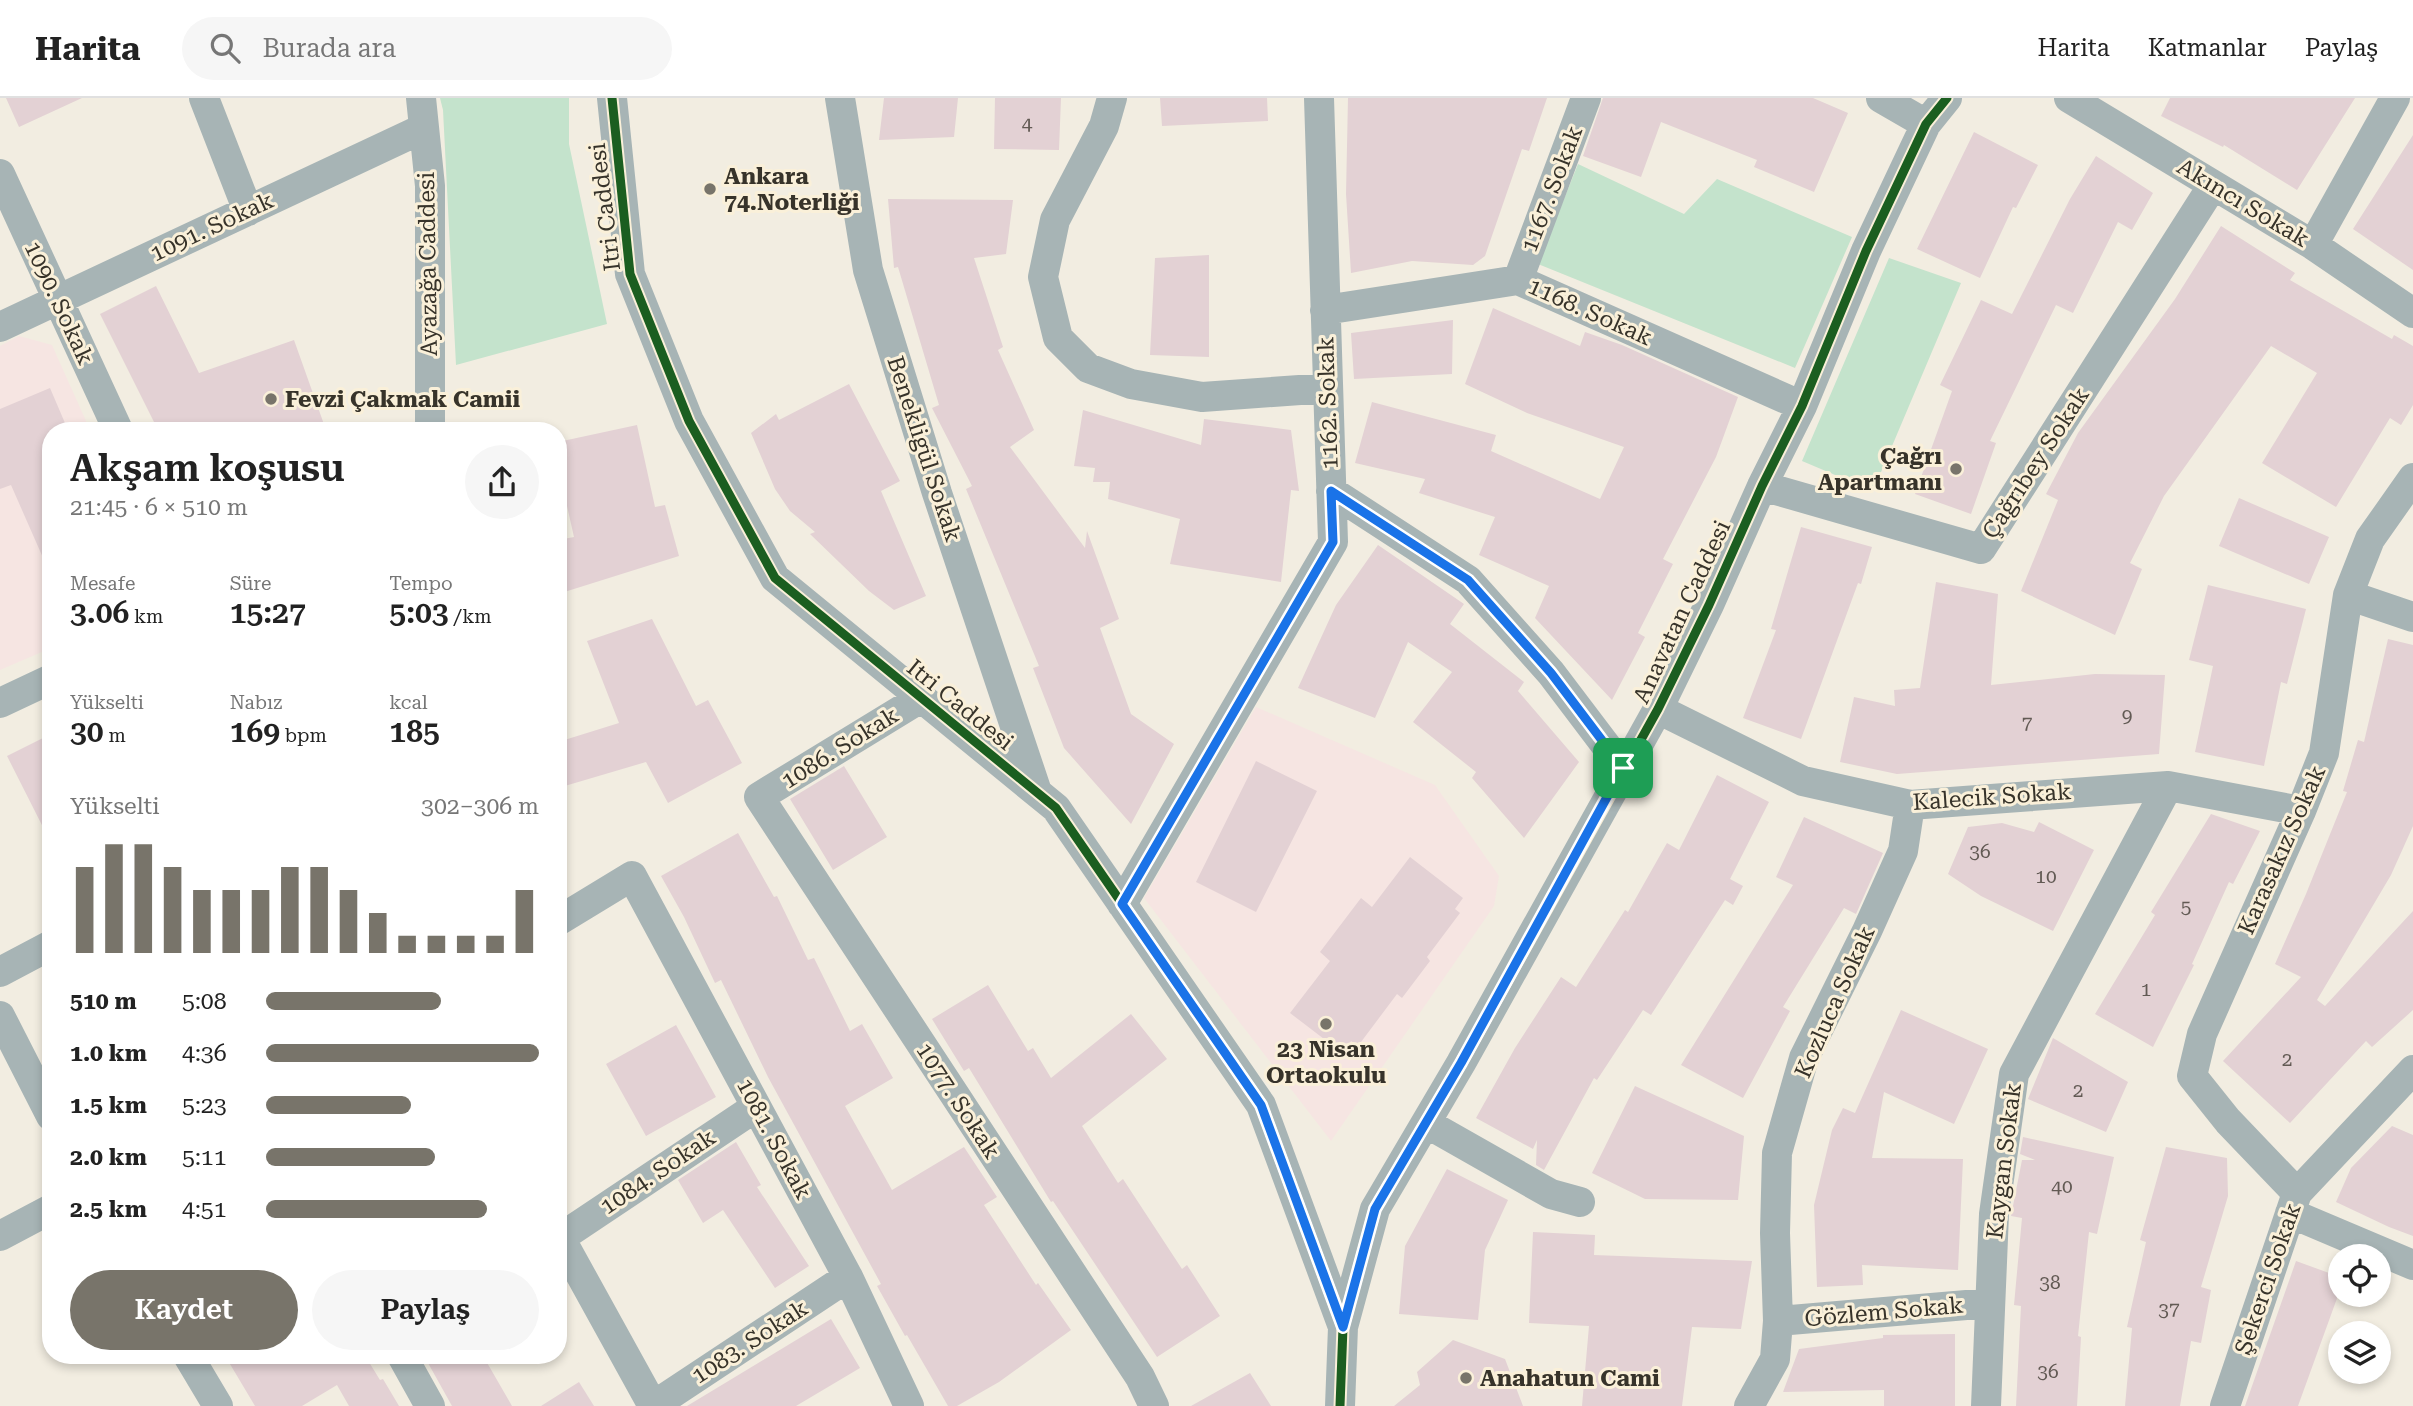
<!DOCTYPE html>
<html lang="tr">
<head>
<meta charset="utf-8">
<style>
	:root { --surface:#fff; --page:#f6f6f6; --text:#222; --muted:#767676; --line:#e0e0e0; --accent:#78746a }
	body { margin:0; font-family:"Roboto Serif",serif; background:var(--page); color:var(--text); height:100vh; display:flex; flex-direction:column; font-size:26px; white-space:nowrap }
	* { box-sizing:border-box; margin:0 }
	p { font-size:23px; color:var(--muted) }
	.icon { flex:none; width:38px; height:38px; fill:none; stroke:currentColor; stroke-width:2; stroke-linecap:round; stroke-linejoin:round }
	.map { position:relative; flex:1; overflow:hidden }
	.panel { position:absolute; left:42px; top:324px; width:525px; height:942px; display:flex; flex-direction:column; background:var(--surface); border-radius:28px; box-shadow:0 4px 10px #0003 }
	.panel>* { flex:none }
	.tools { position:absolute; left:2328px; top:1146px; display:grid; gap:14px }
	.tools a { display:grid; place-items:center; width:63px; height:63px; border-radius:50%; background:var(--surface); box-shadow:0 4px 10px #0003; font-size:35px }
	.pin { position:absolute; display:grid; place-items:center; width:60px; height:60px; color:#fff; margin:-30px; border-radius:14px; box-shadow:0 4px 10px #0006 }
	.round { display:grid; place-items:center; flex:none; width:74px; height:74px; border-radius:37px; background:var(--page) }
	.summary { display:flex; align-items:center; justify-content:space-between; height:119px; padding:0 28px }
	h1 { font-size:38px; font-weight:600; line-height:52px }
	.figures { display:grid; grid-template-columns:repeat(3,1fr); gap:10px; height:119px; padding:7px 28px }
	.figures div { display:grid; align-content:center }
	.figures b { font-size:30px; font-weight:600 }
	.figures small { font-size:19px; font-weight:400 }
	.figures p { font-size:19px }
	.chart { height:196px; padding:14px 28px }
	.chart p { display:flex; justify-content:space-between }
	.chart svg { width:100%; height:126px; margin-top:7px; stroke:var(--accent); stroke-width:6 }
	.primary-button { display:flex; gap:14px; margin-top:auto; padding:14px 28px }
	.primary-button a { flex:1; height:80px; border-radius:42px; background:var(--accent); color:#fff; font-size:28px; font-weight:600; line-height:80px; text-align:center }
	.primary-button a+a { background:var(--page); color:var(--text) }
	ul { padding:0 28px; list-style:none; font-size:23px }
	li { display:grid; grid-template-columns:112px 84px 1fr; align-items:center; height:52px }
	li i { height:18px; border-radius:9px; background:var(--accent) }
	header { display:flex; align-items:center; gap:42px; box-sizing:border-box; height:98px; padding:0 35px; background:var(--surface); border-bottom:2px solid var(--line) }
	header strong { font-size:33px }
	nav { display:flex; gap:38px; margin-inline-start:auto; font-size:24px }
	.search { width:490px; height:63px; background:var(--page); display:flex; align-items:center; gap:18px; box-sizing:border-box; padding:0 24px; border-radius:38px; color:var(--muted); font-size:26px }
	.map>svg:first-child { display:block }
</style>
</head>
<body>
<header>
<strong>Harita</strong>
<div class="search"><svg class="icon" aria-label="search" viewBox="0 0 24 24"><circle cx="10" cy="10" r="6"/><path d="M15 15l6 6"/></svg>Burada ara</div>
<nav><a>Harita</a><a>Katmanlar</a><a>Paylaş</a></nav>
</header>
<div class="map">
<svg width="2413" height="1308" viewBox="0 0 2413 1308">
	<rect width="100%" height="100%" fill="#f2ede1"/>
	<path fill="#f6e5e2" d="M19 238 52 247 90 332H51V550L0 572V248Z
		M1256 609 1435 687 1499 778 1494 808 1331 1043 1144 800Z"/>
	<path fill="#c4e3cc" d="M440 0H569V46L607 226 456 267 443 12Z
		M1578 66 1684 116 1717 81 1852 139 1795 270 1538 166Z
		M1889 160 1961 185 1873 393 1802 363Z"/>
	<path fill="#e3d1d4" d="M6 0H82L19 29Z
		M884 0H958L954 39 879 42Z
		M995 0H1061L1059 52 994 51Z
		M1160 0H1267L1268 23 1162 28Z
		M1348 0H1547L1529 53 1522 51 1485 158 1473 167 1412 163 1351 175 1346 96Z
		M1603 0H1813L1848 15 1814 94 1754 69 1757 62 1661 24 1641 79 1583 58Z
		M2170 0H2355L2297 92 2224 47 2223 49 2161 18Z
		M1974 34 2038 67 2016 110 2013 109 1980 180 1917 151Z
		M2413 37V172L2353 131Z
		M2096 58 2153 95 2132 132 2118 124 2073 215 2056 207 1990 343 1996 345 1971 416 1915 396 1952 293 1940 287 1981 202 2012 216 2070 101Z
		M888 101 1013 102 1006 156 974 160 1003 249 998 252 1034 332 1010 349 1085 450 1087 433 1119 521 1100 530 1131 616 1174 646 1131 726 1064 650 1033 570 1039 568 966 391 972 388 932 310 939 307 898 169 894 170Z
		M2221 128 2295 175 2290 182 2392 241 2394 237 2413 248V307L2401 327 2390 320 2336 409 2262 365 2317 275 2271 248 2164 398 2130 465 2142 471 2115 537 2021 493 2058 402 2046 396 2078 335 2175 201Z
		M1209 157V259L1150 257 1155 160Z
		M156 188 199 275 294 242 326 332H158L100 216Z
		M1493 210 1580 248 1585 234 1622 247 1738 299 1716 359 1663 461 1673 466 1638 535 1645 539 1612 602 1535 520 1549 488 1479 457 1495 419 1419 395 1425 381 1355 365 1372 304 1496 337 1491 353 1600 401 1624 349 1527 315 1465 286Z
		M1453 222 1452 276 1354 281 1351 235Z
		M849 286 900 383 881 393 926 498 894 512 869 493 810 436 815 434 790 413 775 391 751 335 776 316 779 322Z
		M50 290 68 332H51V478L11 387 0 391V311Z
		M1083 312 1201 347 1204 321 1291 332 1299 393 1291 392 1281 484 1170 466 1180 421 1108 401 1110 384H1093L1095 370 1074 368Z
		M637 327 655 409 665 407 679 458 558 496V442L574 439 558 368V344Z
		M2239 400 2329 439 2309 486 2219 448Z
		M1801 429 1872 449 1861 486 1858 485 1801 641 1743 620 1776 532 1771 531Z
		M1378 447 1464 506 1450 526 1524 584 1518 593 1579 664 1524 740 1472 680 1476 674 1413 624 1452 574 1408 544 1375 620 1298 590 1336 507Z
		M1936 484 1998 496 1991 587 2095 576 2165 577 2159 656 1897 676 1840 664 1854 599 1895 608 1894 592 1920 590Z
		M2208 487 2306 511 2287 586 2281 584 2264 668 2195 654 2213 568 2189 562Z
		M652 521 696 608 708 602 742 665 668 705 646 664 558 690V644L619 625 587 543Z
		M2388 541 2413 547V728L2391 777 2317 902 2325 908 2413 813V912L2372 949 2366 943 2290 1025 2223 963 2301 879 2275 866 2306 796 2347 694 2343 693 2358 642 2364 644Z
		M51 636V745L7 658Z
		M1256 663 1317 693 1256 814 1196 784Z
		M844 668 887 739 833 772 790 701Z
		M1717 677 1769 704 1730 781 1743 788 1733 807 1725 802 1651 917 1643 912 1597 982 1594 980 1544 1072 1536 1067 1537 1042 1533 1051 1476 1020 1515 950 1561 879 1576 889 1625 812 1628 814 1667 745 1679 752Z
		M2211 716 2260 733 2233 786 2229 784 2192 866 2194 867 2153 949 2095 916 2155 817 2151 814Z
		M1804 719 1883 755 1856 816 1844 810 1783 909 1790 913 1743 1000 1681 967 1793 787 1776 779Z
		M2039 724 2094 752 2053 833 1981 798 1948 776 1968 729 2002 725 2034 734Z
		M738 735 774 799 777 798 808 862 814 860 850 933 862 926 893 980 845 1008 892 1092 964 1049 997 1099 984 1107 1036 1187 1038 1185 1071 1232 999 1284 957 1308H948L907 1237 905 1238 877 1188 881 1186 768 979 721 882 715 885 684 819 661 778Z
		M1410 759 1463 800 1455 811 1460 815 1427 859 1430 863 1402 900 1397 896 1358 948 1351 943 1345 957 1290 915 1330 863 1320 854 1361 800 1372 809Z
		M988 887 1028 953 1033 950 1051 980 1131 916 1167 961 1082 1028 1118 1085 1123 1081 1182 1171 1187 1167 1220 1218 1157 1259 1053 1103 1051 1104 969 970 964 973 932 921Z
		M1901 912 1988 951 1954 1026 1884 994 1872 1060 1963 1061 1958 1172 1862 1167 1863 1187 1817 1189 1814 1107 1832 1032 1843 1010 1855 1015Z
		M676 927 716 999 646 1038 606 966Z
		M2053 940 2128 984 2106 1034 2028 1001Z
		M1635 988 1744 1038 1738 1102 1645 1101 1592 1075Z
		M2392 1028 2413 1037V1138L2389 1129 2336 1104 2351 1070Z
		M2023 1039 2114 1059 2097 1136 2089 1134 2078 1238 2081 1239 2077 1308H2016L2021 1208 2014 1207 2022 1120 2011 1118 2022 1062H2035L2020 1056Z
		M736 1044 761 1087 757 1089 809 1168 775 1190 723 1112 703 1125 678 1082Z
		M2166 1049 2227 1060 2228 1098 2201 1189 2211 1192 2201 1245 2191 1243 2180 1308H2125L2132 1230 2127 1229 2146 1144 2140 1142Z
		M1447 1071 1508 1102 1485 1152 1478 1222 1399 1216 1405 1148Z
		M1533 1134 1595 1137 1594 1157 1752 1163 1741 1231 1692 1229 1682 1308H1582L1589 1228 1529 1225Z
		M2296 1163 2340 1179V1192L2298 1308H2245Z
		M831 1221 860 1270 796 1308H687Z
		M1955 1236V1308H1884V1292L1783 1294 1799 1251 1883 1240V1237Z
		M1453 1242 1505 1261 1523 1308H1394L1420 1287 1417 1274Z
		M224 1256H364L380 1282 383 1281 399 1308H349L337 1287 302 1308H255Z
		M423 1256H482L512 1308H452Z
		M1250 1275 1271 1308H1191Z
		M579 1284 594 1308H541Z"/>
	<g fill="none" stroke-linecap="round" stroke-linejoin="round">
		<path stroke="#a7b4b5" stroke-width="30" d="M204 0 248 113
			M421 0 430 88V332
			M612 0 630 176 689 323 775 480 1056 710 1261 1007 1343 1229
			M840 0 868 172 937 395 1037 694
			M1112 0 1104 28 1055 122 1043 179 1058 240 1088 270 1131 286 1202 299 1328 290
			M1881 0 1926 26
			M2069 0 2313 147 2413 215
			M0 76 118 332
			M2313 147 2395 0
			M1518 182 1586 0
			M1325 212 1518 182 1802 308
			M0 229 424 30
			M1762 388 1981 451 2213 87
			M1331 393 1468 482 1551 575 1623 670
			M2348 497 2413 519
			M921 600 759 699 1140 1279 1154 1308
			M0 605 51 581
			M1658 611 1803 683 1910 707 2168 688 2301 713
			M1122 806 1333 444 1319 0
			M558 823 632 778 848 1179 909 1308
			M0 874 51 847
			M0 918 51 1018
			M1426 1025 1551 1096 1580 1104
			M2297 1095 2228 1023 2192 978 2202 936 2301 713 2324 655 2348 497 2370 441 2413 380
			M2290 1115 2413 1167
			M558 1136 653 1308
			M0 1138 51 1111
			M560 1140 756 1009
			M1778 1223 1990 1205
			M187 1256 218 1308
			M401 1256 430 1308
			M653 1308 848 1179
			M1340 1308 1343 1229 1375 1111 1461 965 1658 611 1709 507 1762 388 1802 308 1866 153 1926 26 1947 0
			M1749 1308 1775 1261 1778 1223 1775 1135 1777 1055 1804 960 1867 833 1903 753 1910 707
			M1986 1308 1994 1116 2014 976 2168 688
			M2225 1308 2297 1095 2413 972"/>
		<defs>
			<path id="cycleway" d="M612 0 630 176 689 323 775 480 1056 710 1261 1007 1343 1229
				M1340 1308 1343 1229 1375 1111 1461 965 1658 611 1709 507 1762 388 1802 308 1866 153 1926 26 1947 0"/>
		</defs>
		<use href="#cycleway" stroke="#faf0d9" stroke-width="13"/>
		<use href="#cycleway" stroke="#1b5e20" stroke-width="9"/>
	</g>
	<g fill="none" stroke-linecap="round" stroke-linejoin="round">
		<defs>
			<path id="route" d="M1331 393 1468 482 1551 575 1623 670 1461 965 1375 1111 1343 1229 1261 1007 1122 806 1333 444Z"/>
		</defs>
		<use href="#route" stroke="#fff" stroke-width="14"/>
		<use href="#route" stroke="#1a73e8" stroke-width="9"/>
	</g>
	<g fill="#78746a" stroke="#faf0d9" stroke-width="2.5">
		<circle cx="710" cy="91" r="7"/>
		<circle cx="271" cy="301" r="7"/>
		<circle cx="1956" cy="371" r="7"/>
		<circle cx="1326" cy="926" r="7"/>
		<circle cx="1466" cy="1280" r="7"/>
	</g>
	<g text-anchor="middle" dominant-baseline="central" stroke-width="6" stroke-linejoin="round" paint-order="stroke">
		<g font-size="19" fill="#625a54">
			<text x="1027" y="25">4</text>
			<text x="2127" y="617">9</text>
			<text x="2027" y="625">7</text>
			<text x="1980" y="753">36</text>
			<text x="2046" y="778">10</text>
			<text x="2186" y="808">5</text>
			<text x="2146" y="891">1</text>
			<text x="2287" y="961">2</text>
			<text x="2078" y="992">2</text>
			<text x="2062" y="1088">40</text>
			<text x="2050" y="1184">38</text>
			<text x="2169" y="1211">37</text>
			<text x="2048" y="1273">36</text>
		</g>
		<g font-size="23" font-weight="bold" fill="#37332a" stroke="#faf0d9" text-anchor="start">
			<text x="724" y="78">Ankara<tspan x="724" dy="26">74.Noterliği</tspan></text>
			<text x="285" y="301">Fevzi Çakmak Camii</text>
			<text x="1942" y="358" text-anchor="end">Çağrı<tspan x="1942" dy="26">Apartmanı</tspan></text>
			<text x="1326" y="951" text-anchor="middle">23 Nisan<tspan x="1326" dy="26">Ortaokulu</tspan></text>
			<text x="1480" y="1280">Anahatun Cami</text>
		</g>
		<g font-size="23" fill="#37332a" stroke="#faf0d9">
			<text transform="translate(1552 91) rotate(-69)">1167. Sokak</text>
			<text transform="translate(2243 105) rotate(31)">Akıncı Sokak</text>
			<text transform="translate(605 109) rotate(-97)">Itri Caddesi</text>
			<text transform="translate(212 129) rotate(-25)">1091. Sokak</text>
			<text transform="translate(428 166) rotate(-91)">Ayazağa Caddesi</text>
			<text transform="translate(59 205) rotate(65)">1090. Sokak</text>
			<text transform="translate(1590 214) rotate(24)">1168. Sokak</text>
			<text transform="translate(1328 305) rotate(-92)">1162. Sokak</text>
			<text transform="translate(924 351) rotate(72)">Benekligül Sokak</text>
			<text transform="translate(2036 365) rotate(-57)">Çağrıbey Sokak</text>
			<text transform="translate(1682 514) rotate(-65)">Anavatan Caddesi</text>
			<text transform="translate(960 607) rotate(39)">Itri Caddesi</text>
			<text transform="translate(840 650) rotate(-32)">1086. Sokak</text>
			<text transform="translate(1992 699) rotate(-4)">Kalecik Sokak</text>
			<text transform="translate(2282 752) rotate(-66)">Karasakız Sokak</text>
			<text transform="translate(1835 904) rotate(-66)">Kozluca Sokak</text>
			<text transform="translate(958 1003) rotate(57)">1077. Sokak</text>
			<text transform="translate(774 1041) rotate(62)">1081. Sokak</text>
			<text transform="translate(2004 1063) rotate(-83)">Kaygan Sokak</text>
			<text transform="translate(658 1074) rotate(-34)">1084. Sokak</text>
			<text transform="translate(2268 1181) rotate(-71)">Şekerci Sokak</text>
			<text transform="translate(1884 1214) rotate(-5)">Gözlem Sokak</text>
			<text transform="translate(750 1244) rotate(-33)">1083. Sokak</text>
		</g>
	</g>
</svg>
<div class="tools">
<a><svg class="icon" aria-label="locate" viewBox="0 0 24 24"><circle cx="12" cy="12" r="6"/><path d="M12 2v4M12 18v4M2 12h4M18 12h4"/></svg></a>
<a><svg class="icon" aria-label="layers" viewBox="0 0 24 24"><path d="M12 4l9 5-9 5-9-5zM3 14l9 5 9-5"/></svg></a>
</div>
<div class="pin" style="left:1623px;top:670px;background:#1e9e55"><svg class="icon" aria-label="arrive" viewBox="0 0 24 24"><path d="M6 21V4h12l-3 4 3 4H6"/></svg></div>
<section class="panel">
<div class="summary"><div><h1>Akşam koşusu</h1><p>21:45 · 6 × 510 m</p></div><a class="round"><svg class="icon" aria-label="share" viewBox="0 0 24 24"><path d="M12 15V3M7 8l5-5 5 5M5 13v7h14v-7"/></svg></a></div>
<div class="figures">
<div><p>Mesafe</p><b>3.06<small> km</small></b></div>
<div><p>Süre</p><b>15:27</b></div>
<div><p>Tempo</p><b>5:03<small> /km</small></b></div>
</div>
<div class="figures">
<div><p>Yükselti</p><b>30<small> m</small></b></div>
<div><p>Nabız</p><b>169<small> bpm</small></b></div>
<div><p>kcal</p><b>185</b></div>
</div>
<div class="chart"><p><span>Yükselti</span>302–306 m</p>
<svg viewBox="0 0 160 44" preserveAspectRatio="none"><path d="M5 44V14M15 44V6M25 44V6M35 44V14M45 44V22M55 44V22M65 44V22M75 44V14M85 44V14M95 44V22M105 44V30M115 44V38M125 44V38M135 44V38M145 44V38M155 44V22"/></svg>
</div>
<ul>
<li><b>510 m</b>5:08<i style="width:64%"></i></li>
<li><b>1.0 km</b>4:36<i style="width:100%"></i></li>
<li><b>1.5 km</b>5:23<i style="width:53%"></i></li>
<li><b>2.0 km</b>5:11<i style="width:62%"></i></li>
<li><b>2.5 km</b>4:51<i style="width:81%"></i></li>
</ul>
<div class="primary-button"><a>Kaydet</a><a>Paylaş</a></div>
</section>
</div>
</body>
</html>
